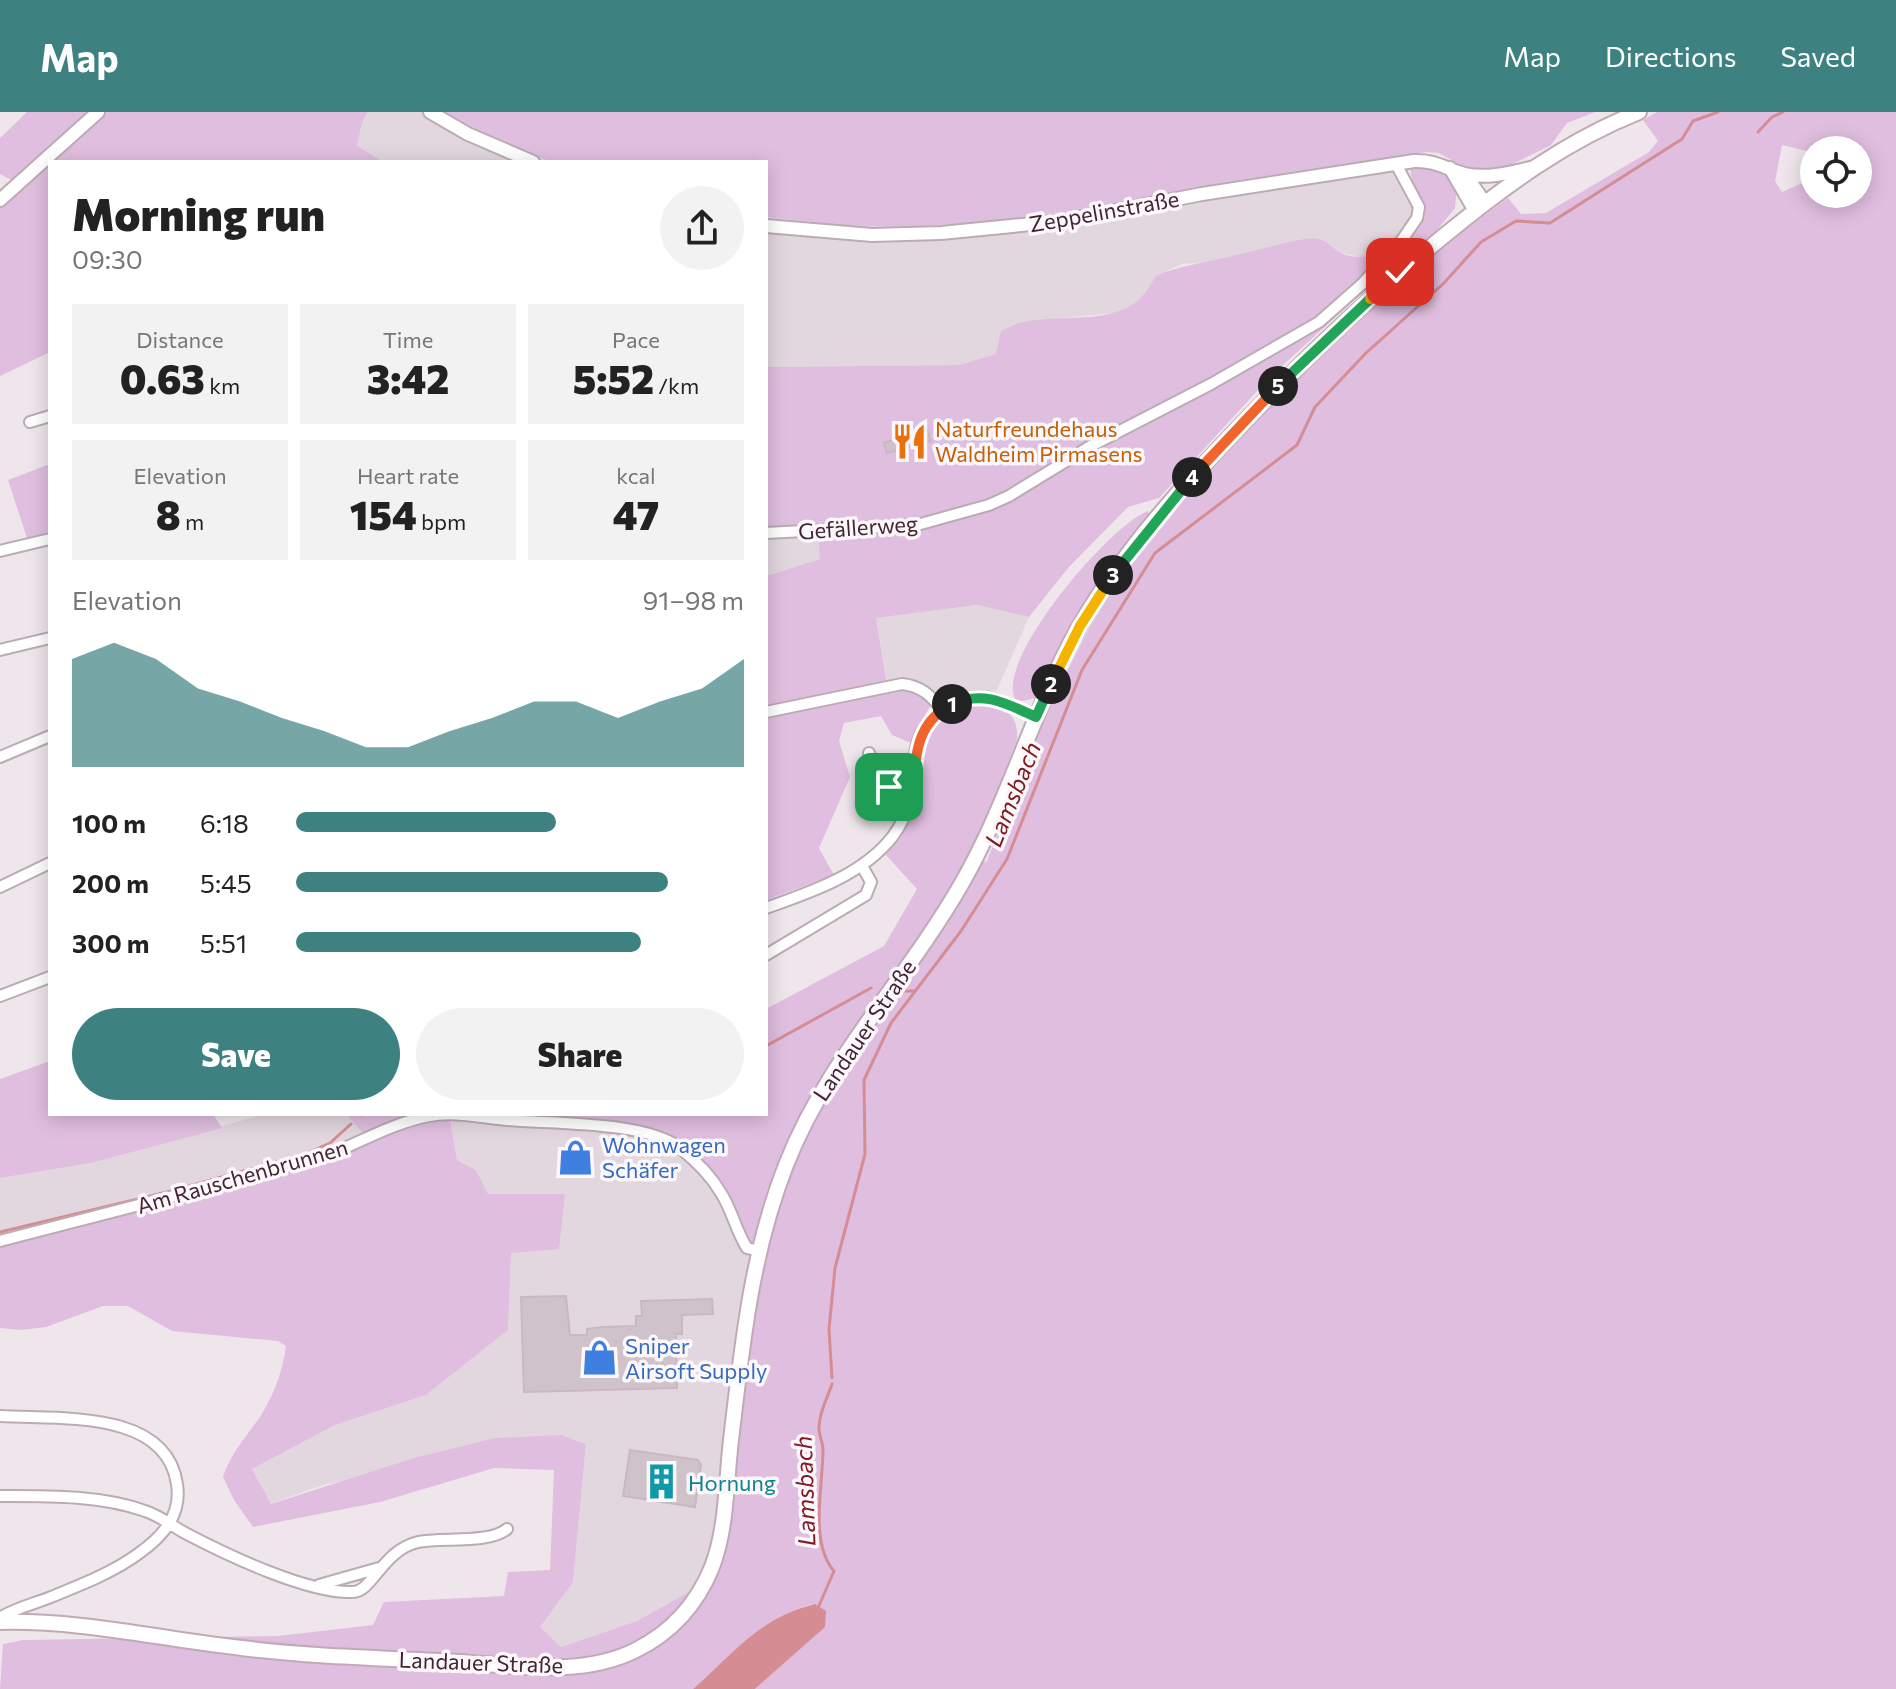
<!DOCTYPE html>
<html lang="en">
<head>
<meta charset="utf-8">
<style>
	:root { --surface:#fff; --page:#f2f2f2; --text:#222; --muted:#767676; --accent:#3d8181 }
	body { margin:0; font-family:Commissioner,sans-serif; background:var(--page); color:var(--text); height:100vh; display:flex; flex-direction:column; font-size:30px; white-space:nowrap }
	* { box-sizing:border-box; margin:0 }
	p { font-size:26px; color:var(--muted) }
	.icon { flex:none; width:44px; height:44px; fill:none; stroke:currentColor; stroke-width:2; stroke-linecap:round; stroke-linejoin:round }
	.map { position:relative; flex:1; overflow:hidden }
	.sheet { position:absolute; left:48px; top:48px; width:720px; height:956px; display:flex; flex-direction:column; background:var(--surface); border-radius:0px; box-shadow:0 4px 20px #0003 }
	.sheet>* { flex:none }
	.fabs { position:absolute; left:1800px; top:24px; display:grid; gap:16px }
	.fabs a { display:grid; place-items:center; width:72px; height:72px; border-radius:50%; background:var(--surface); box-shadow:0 4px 20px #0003; font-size:40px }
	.pin { position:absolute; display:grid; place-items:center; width:68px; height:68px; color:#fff; margin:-34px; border-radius:16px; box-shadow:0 4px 12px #0006 }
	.km { position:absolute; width:40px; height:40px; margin:-20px; border-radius:50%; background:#222; color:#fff; font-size:22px; line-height:40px; text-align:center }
	.round { display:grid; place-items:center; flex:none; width:84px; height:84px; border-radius:42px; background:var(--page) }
	.overview { display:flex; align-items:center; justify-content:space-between; height:136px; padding:0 24px }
	h1 { font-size:44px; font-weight:800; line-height:60px }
	.figures { display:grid; grid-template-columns:repeat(3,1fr); gap:12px; height:136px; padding:8px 24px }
	.figures div { display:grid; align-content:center; border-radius:0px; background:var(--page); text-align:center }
	.figures b { font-size:40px; font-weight:800 }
	.figures small { font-size:22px; font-weight:400 }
	.figures p { font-size:22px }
	.chart { height:224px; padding:16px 24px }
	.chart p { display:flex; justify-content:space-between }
	.chart svg { width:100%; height:144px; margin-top:8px; fill:var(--accent); opacity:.7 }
	.action { display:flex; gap:16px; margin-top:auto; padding:16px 24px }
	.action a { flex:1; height:92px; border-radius:48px; background:var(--accent); color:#fff; font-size:32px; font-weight:800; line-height:92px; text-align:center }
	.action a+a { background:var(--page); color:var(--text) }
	ul { padding:0 24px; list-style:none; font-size:26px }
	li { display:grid; grid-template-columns:128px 96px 1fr; align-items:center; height:60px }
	li i { height:20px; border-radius:10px; background:var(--accent) }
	header { display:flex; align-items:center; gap:48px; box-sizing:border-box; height:112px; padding:0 40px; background:var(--accent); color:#fff }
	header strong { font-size:38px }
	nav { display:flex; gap:44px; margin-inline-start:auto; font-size:28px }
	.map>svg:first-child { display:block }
</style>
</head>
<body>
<header>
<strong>Map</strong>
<nav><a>Map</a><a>Directions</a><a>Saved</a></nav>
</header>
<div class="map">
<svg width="1896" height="1577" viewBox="0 0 1896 1577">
	<rect width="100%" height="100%" fill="#efe6ec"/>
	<path fill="#e3d7df" d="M369 0H446L488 24 551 50H384L357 34 362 11Z
		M1402 45 1424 100 1421 111 1403 132 1361 145 1341 141 1182 152 1155 164 1148 180 1123 200 1023 210 996 242 959 253 766 255V105L841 113 1095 96 1220 71Z
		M818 421 820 447 766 464V424Z
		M977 493 1029 505 997 578 947 585 909 568 887 569 876 506Z
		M265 1002H346L364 1023 322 1053 0 1135V1066L91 1051Z
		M450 1007 617 1021 657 1029 679 1041 710 1074 751 1145 743 1189 718 1414 702 1456 690 1480 637 1509 561 1535 539 1514 573 1470 586 1332 561 1323 323 1373 270 1392 252 1357 335 1313 426 1283 508 1218 511 1141 565 1082H488L476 1058 457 1048Z"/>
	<path fill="#e0bedf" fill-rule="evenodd" d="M27 0H90L13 69 0 62V26Z
		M107 0H368L362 11 357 34 384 50H50V240L0 264V93L78 22Z
		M446 0H1595L1567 11 1551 33 1507 55 1489 59 1469 58 1439 41 1427 40 1220 71 1095 96 978 110 911 115 841 113 766 105V50H551L488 24Z
		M1657 0H1896V1577H755L817 1522 815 1492C764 1503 731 1544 693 1577H0L3 1532 23 1528 278 1524 373 1513 384 1490 504 1484 508 1460 550 1458 554 1358 494 1356 380 1390 253 1415 234 1388 223 1365C231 1340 249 1322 263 1300 275 1280 283 1257 286 1234L278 1229 172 1219 128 1194H103L46 1215 21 1218 0 1216V1135L322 1053 382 1022 430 1008 450 1007 457 1048 476 1058 488 1082H565L559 1137 511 1141 508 1218 426 1283 335 1313 252 1357 271 1392 414 1346 495 1326 561 1323 586 1332 573 1470 540 1515 561 1535 637 1509 689 1480 726 1430 748 1241 770 1126 752 1133 725 1075 681 1028 643 1017 469 1002H766V897L884 834 917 777 886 743C894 731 904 719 910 707 929 667 908 604 966 592 976 590 994 591 1002 596 1015 603 1018 615 1017 628L975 735 986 751C1024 659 1057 566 1110 481 1140 432 1180 387 1220 345 1307 249 1403 162 1508 86L1521 102 1546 101 1649 40 1658 29 1643 8ZM1818 31 1825 38H1858V82H1814V66L1782 80 1775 69 1782 33 1807 39Z
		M1431 54 1446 60 1457 74 1455 96 1435 121 1412 135 1269 266 1159 386 1128 395 1068 456 1029 505 977 493 876 506 888 578C907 576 921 575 930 594L911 631 892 623 881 604 844 611 839 629 850 665 819 736 834 763 766 788V464L820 447 817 413 766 415V255L959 253 996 242 1001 219C1008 216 1016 211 1024 210 1071 200 1132 219 1155 164 1181 153 1205 151 1232 144 1256 139 1281 131 1305 127 1329 124 1328 136 1343 142 1369 152 1412 133 1422 108 1429 89 1408 73 1411 55Z
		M50 352V420L27 426 8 368Z
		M1148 399 1149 402 1069 516 1036 586 1022 589 1015 587C995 547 1111 412 1148 399Z
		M50 949V1002H213L222 1016 91 1051 0 1066V967Z
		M346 1002H424L364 1023Z"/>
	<path fill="#d58d93" d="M815 1492 826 1499 825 1515 755 1577H693C735 1540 759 1506 815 1492Z"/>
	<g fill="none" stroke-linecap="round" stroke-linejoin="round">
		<path stroke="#d58d93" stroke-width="3" d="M1758 20 1772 5 1783 0
			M897 879H914
			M766 934 871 876
			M362 1003 363 1002
			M0 1120 167 1080 305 1042 330 1031 351 1012
			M832 1266 829 1217 835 1156 865 1042 864 968 891 911 961 819 1007 747 1082 558 1155 441 1297 333 1315 295 1366 241 1444 171 1481 130 1516 109 1550 111 1682 27 1693 9 1718 0
			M818 1496 834 1459C809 1430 823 1374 823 1338 823 1329 818 1322 819 1314 820 1298 827 1287 832 1272"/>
	</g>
	<path fill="#d0c2cb" stroke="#c9b8c3" stroke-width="2" d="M911 317 912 321 927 317 931 329 887 341 884 331 905 324 903 319Z
		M566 1184 570 1223H587V1217L603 1215 636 1214V1204H642L641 1189 712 1187 713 1202 682 1203V1222H676L677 1276 524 1280 521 1185Z
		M630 1338 698 1348 701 1353 695 1395 623 1384Z"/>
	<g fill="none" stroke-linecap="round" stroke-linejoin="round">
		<defs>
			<path id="minor" d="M30 310 50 304
				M766 421 917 413 989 393 1009 384 1089 335 1211 272 1319 210 1362 172 1402 128 1417 106 1419 95 1396 52
				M0 439 50 427
				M0 538 50 526
				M766 600 902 572C921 574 930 583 942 597
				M869 641 880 670 889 675 913 678
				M0 645 50 624
				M0 775 50 751
				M766 796C811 780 863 763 893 724 913 697 911 673 915 642 920 606 955 580 991 586 1006 589 1022 599 1036 605
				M766 843 866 783 871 770 862 754
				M0 884 50 865
				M0 1129 317 1047C355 1034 388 1012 429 1004 454 999 483 1006 508 1008 552 1012 646 1009 680 1036 695 1048 711 1064 721 1081 732 1098 736 1119 747 1136L759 1139
				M0 1304C56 1308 166 1296 177 1372 182 1404 162 1425 138 1442 112 1461 80 1473 51 1485 34 1492 15 1496 0 1506
				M0 1384C47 1384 100 1383 145 1399 161 1404 173 1415 187 1422 227 1443 309 1482 353 1480 372 1480 383 1438 418 1430 442 1425 489 1432 507 1417
				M319 1473 379 1456"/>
			<path id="tertiary" d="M430 0 468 22 533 50
				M1450 56 1475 99
				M1465 62 1485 91
				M0 88 98 0
				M766 114 872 123 941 121 1062 109 1202 82 1414 49C1435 48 1446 57 1465 62 1486 67 1509 61 1530 56"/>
			<path id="secondary" d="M0 1510C81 1508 161 1527 242 1536 314 1545 387 1546 459 1550 517 1554 583 1565 636 1538 672 1520 697 1492 712 1455 727 1416 726 1370 731 1328 742 1235 751 1142 786 1053 828 946 906 869 962 771 1009 689 1033 597 1079 515 1124 437 1186 370 1248 306 1310 241 1375 180 1445 123 1505 74 1566 29 1639 0"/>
		</defs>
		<use href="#minor" stroke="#bbacb4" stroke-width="14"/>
		<use href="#tertiary" stroke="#bbacb4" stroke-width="16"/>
		<use href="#secondary" stroke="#c1aab7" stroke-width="18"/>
		<use href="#minor" stroke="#fff" stroke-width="10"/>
		<use href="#tertiary" stroke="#fff" stroke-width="12"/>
		<use href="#secondary" stroke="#fff" stroke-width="14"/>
	</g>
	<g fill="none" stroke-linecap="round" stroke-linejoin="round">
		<defs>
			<path id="split-1" d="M889 675 913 678C916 642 916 611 952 592"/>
			<path id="split-2" d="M952 592C984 578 1007 592 1036 605L1051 572"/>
			<path id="split-3" d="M1051 572 1080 514 1113 463"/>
			<path id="split-4" d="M1113 463 1192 365"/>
			<path id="split-5" d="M1192 365 1278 274"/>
			<path id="split-6" d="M1278 274 1370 187"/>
			<path id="split-7" d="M1370 187 1400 160"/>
		</defs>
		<use href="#split-1" stroke="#fff" stroke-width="16"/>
		<use href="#split-2" stroke="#fff" stroke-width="16"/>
		<use href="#split-3" stroke="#fff" stroke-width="16"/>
		<use href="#split-4" stroke="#fff" stroke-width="16"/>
		<use href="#split-5" stroke="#fff" stroke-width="16"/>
		<use href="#split-6" stroke="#fff" stroke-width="16"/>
		<use href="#split-7" stroke="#fff" stroke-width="16"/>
		<use href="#split-1" stroke="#f0652b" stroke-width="10"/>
		<use href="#split-2" stroke="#22a559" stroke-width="10"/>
		<use href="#split-3" stroke="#f5b400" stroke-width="10"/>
		<use href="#split-4" stroke="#22a559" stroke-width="10"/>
		<use href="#split-5" stroke="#f0652b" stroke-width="10"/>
		<use href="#split-6" stroke="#22a559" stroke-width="10"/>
		<use href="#split-7" stroke="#f5b400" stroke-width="10"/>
	</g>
	<defs>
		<symbol id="restaurant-bare" viewBox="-9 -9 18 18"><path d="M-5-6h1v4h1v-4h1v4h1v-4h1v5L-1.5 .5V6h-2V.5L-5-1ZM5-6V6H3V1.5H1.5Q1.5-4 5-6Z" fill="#e8710a" stroke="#fbf7fa" stroke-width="2.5" paint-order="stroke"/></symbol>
		<symbol id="shop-bare" viewBox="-9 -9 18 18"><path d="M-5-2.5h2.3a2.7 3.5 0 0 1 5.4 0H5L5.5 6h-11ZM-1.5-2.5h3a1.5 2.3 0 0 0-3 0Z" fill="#3f7fe0" stroke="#fbf7fa" stroke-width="2.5" paint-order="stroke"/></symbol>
		<symbol id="building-bare" viewBox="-9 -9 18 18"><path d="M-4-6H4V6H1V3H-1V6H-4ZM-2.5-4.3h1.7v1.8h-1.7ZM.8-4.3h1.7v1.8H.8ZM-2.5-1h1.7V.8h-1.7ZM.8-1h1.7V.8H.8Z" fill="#0f9aa8" stroke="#fbf7fa" stroke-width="2.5" paint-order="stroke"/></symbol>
	</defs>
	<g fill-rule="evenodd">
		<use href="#restaurant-bare" x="884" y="304" width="51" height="51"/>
		<use href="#shop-bare" x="550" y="1020" width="51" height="51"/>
		<use href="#shop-bare" x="574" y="1220" width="51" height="51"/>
		<use href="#building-bare" x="636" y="1344" width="51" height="51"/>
	</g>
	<g text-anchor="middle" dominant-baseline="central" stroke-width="7" stroke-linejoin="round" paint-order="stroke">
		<g font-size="22" fill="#422433" stroke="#fbf7fa">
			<text transform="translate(1104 99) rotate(-10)">Zeppelinstraße</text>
			<text transform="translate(858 415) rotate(-4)">Gefällerweg</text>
			<text transform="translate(864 918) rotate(-56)">Landauer Straße</text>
			<text transform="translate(242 1064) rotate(-16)">Am Rauschenbrunnen</text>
			<text transform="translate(481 1550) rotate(2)">Landauer Straße</text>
		</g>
		<g font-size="22" fill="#c56008" stroke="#fbf7fa" text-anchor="start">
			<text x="935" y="316">Naturfreundehaus<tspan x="935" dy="25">Waldheim Pirmasens</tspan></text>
		</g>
		<g font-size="22" fill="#366cbe" stroke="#fbf7fa" text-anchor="start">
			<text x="602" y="1032">Wohnwagen<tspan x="602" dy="25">Schäfer</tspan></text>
			<text x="625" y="1233">Sniper<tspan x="625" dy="25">Airsoft Supply</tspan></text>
		</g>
		<g font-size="22" fill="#0d838f" stroke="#fbf7fa" text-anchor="start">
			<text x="688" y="1370">Hornung</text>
		</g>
		<g font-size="24" font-style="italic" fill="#811b22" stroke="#fbf7fa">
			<text transform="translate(1012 682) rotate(-68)">Lamsbach</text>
			<text transform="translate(804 1379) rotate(-92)">Lamsbach</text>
		</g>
	</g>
</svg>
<div class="fabs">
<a><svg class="icon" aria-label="locate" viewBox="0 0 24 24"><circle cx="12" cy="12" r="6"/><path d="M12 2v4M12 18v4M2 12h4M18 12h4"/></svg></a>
</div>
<div class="pin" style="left:889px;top:675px;background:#1e9e55"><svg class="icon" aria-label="arrive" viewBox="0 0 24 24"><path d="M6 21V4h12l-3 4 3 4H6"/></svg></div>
<div class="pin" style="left:1400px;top:160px;background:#d93025"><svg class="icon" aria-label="check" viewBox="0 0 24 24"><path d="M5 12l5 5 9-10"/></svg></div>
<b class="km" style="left:952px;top:592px">1</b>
<b class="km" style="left:1051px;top:572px">2</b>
<b class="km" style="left:1113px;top:463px">3</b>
<b class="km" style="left:1192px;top:365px">4</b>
<b class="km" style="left:1278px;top:274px">5</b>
<section class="sheet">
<div class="overview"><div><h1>Morning run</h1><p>09:30</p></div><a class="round"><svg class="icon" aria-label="share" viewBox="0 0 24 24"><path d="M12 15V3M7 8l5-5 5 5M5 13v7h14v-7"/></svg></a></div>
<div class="figures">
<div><p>Distance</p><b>0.63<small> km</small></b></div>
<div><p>Time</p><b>3:42</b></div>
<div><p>Pace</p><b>5:52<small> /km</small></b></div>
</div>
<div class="figures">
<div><p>Elevation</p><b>8<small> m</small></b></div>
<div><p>Heart rate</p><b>154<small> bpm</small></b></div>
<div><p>kcal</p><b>47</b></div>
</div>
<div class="chart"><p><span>Elevation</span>91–98 m</p>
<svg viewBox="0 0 160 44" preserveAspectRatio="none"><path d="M0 44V11L10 6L20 11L30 20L40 24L50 29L60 33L70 38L80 38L90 33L100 29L110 24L120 24L130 29L140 24L150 20L160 11V44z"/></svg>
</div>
<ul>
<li><b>100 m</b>6:18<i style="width:58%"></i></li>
<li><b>200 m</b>5:45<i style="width:83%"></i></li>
<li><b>300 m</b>5:51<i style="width:77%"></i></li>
</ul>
<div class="action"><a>Save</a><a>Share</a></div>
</section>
</div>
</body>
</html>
